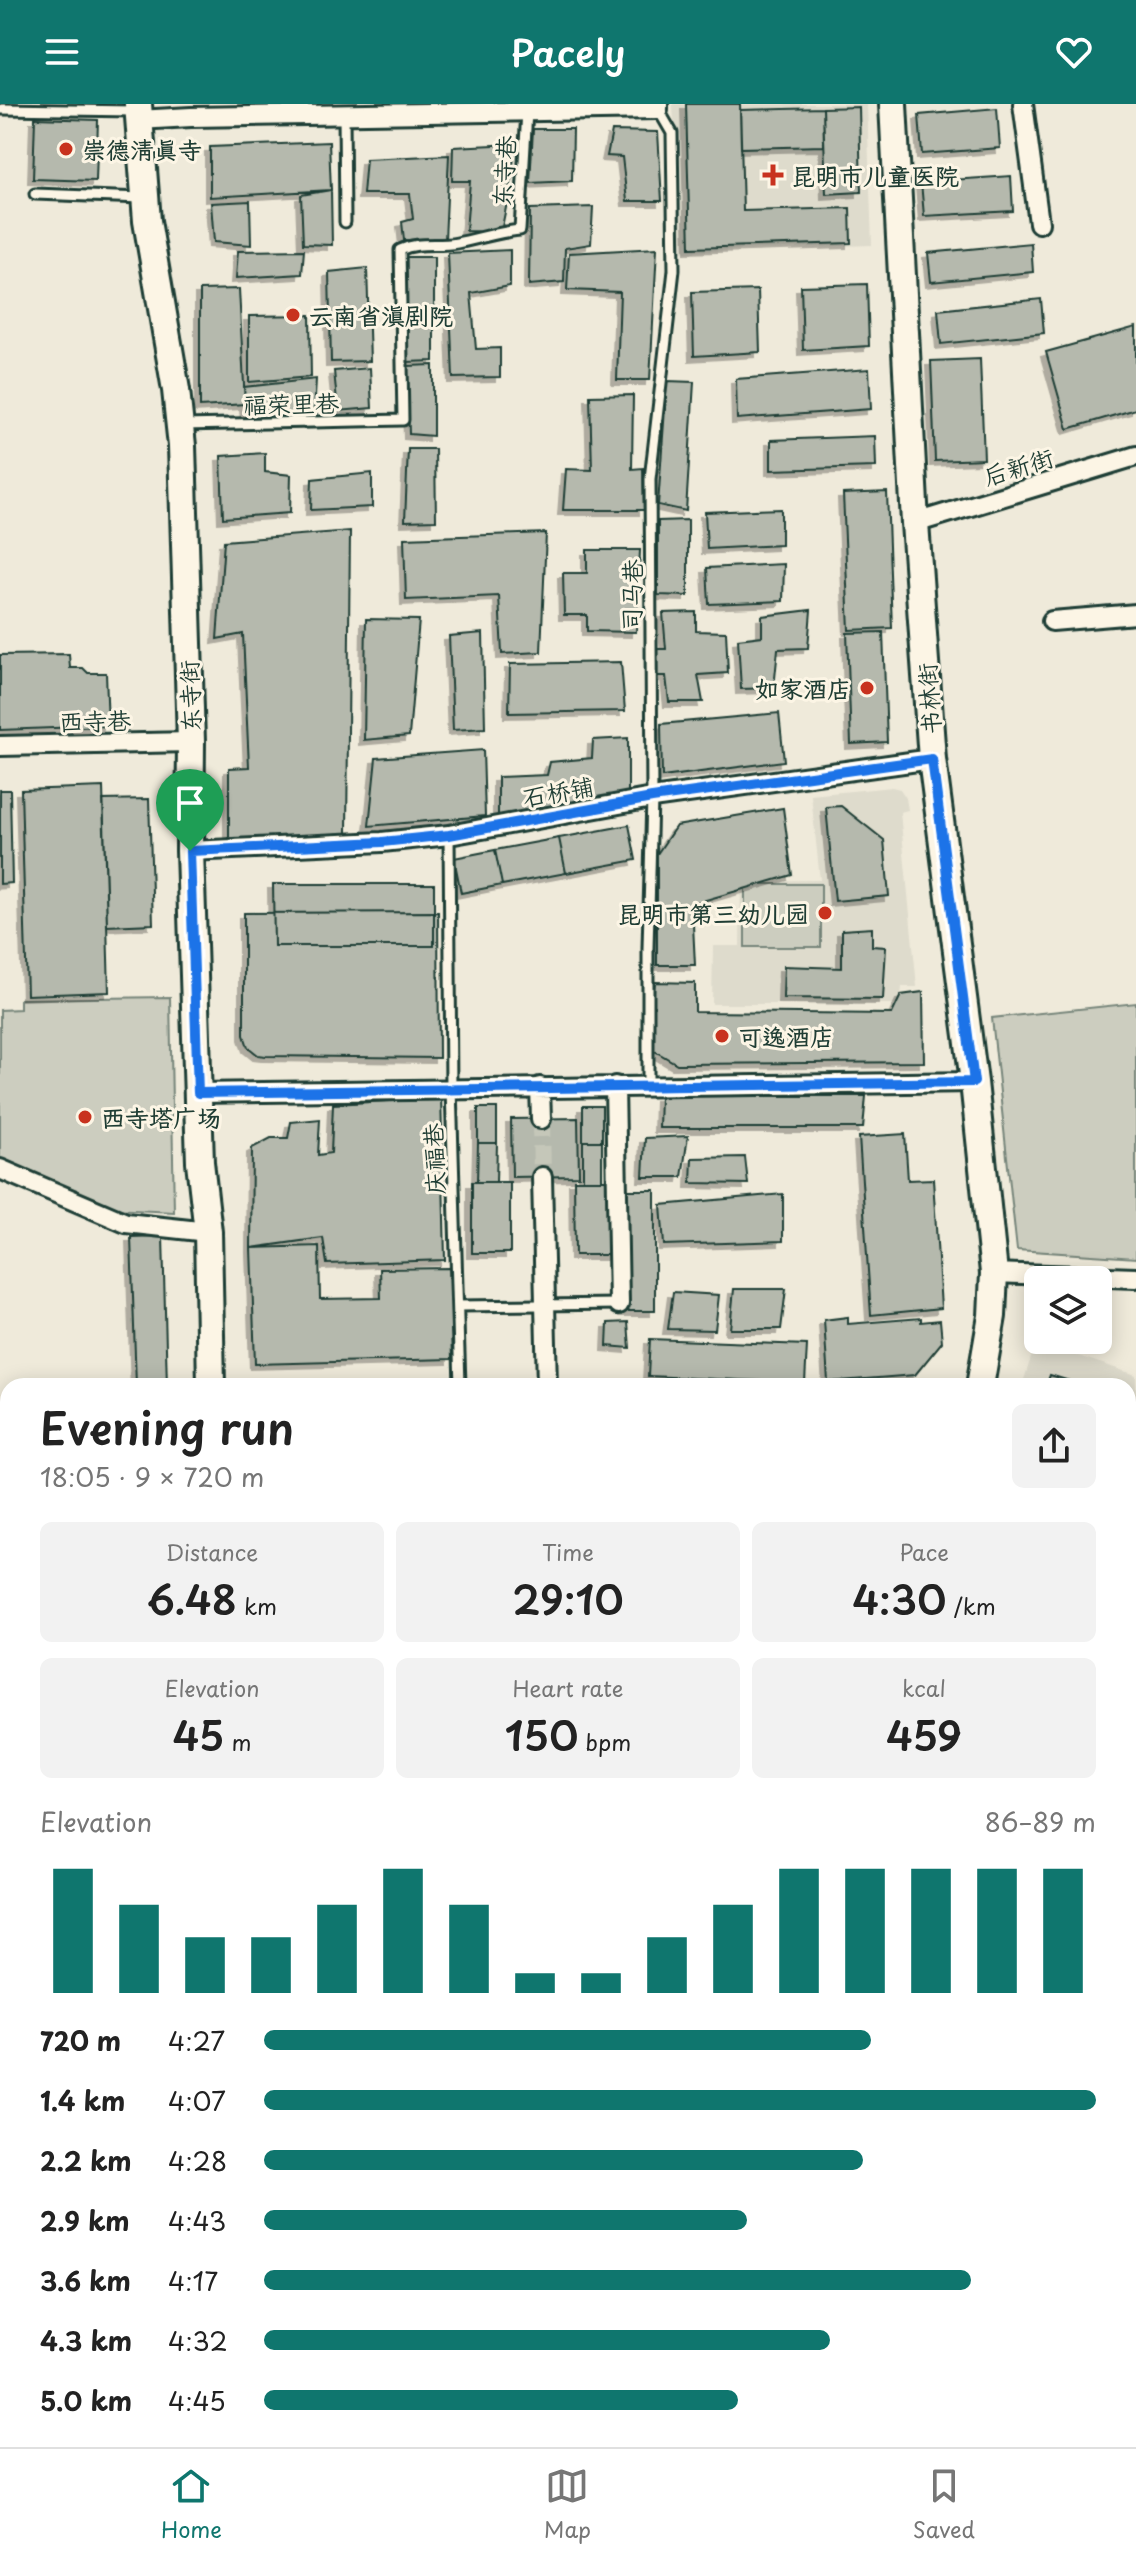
<!DOCTYPE html>
<html lang="en">
<head>
<meta charset="utf-8">
<style>
	:root { --surface:#fff; --page:#f2f2f2; --text:#222; --muted:#767676; --line:#e0e0e0; --accent:#0f766e }
	body { margin:0; font-family:"Playpen Sans","LXGW WenKai TC",sans-serif; background:var(--page); color:var(--text); height:100vh; display:flex; flex-direction:column; font-size:30px; white-space:nowrap }
	* { box-sizing:border-box; margin:0 }
	p { font-size:26px; color:var(--muted) }
	.icon { flex:none; width:44px; height:44px; fill:none; stroke:currentColor; stroke-width:2; stroke-linecap:round; stroke-linejoin:round }
	.map { position:relative; flex:1; overflow:hidden }
	.sheet { position:absolute; left:0px; top:1274px; width:1136px; height:1070px; display:flex; flex-direction:column; background:var(--surface); border-radius:24px 24px 0 0; box-shadow:0 4px 20px #0003 }
	.sheet>* { flex:none }
	.controls { position:absolute; left:1024px; top:1162px; display:grid; gap:16px }
	.controls a { display:grid; place-items:center; width:88px; height:88px; border-radius:12px; background:var(--surface); box-shadow:0 4px 20px #0003; font-size:40px }
	.pin { position:absolute; display:grid; place-items:center; width:68px; height:68px; color:#fff; margin:-82px -34px; border-radius:50% 50% 50% 0; rotate:-45deg; box-shadow:0 0 8px #0007 }
	.pin .icon { rotate:45deg }
	.round { display:grid; place-items:center; flex:none; width:84px; height:84px; border-radius:12px; background:var(--page) }
	.summary { display:flex; align-items:center; justify-content:space-between; height:136px; padding:0 40px }
	h1 { font-size:44px; font-weight:600; line-height:60px }
	.figures { display:grid; grid-template-columns:repeat(3,1fr); gap:12px; height:136px; padding:8px 40px }
	.figures div { display:grid; align-content:center; border-radius:12px; background:var(--page); text-align:center }
	.figures b { font-size:40px; font-weight:600 }
	.figures small { font-size:22px; font-weight:400 }
	.figures p { font-size:22px }
	.chart { height:224px; padding:16px 40px }
	.chart p { display:flex; justify-content:space-between }
	.chart svg { width:100%; height:144px; margin-top:8px; stroke:var(--accent); stroke-width:6 }
	ul { padding:0 40px; list-style:none; font-size:26px }
	li { display:grid; grid-template-columns:128px 96px 1fr; align-items:center; height:60px }
	li i { height:20px; border-radius:10px; background:var(--accent) }
	header { display:flex; justify-content:space-between; align-items:center; height:104px; padding:0 40px; background:var(--accent); color:#fff; font-size:36px; font-weight:600 }
	.menu { display:flex; justify-content:space-around; align-items:center; height:112px; border-top:2px solid var(--line); background:var(--surface); font-size:22px; color:var(--muted) }
	.menu a { display:grid; justify-items:center; gap:4px }
	.menu .active { color:var(--accent) }
	.map>svg:first-child { display:block }
</style>
</head>
<body>
<header><svg class="icon" aria-label="menu" viewBox="0 0 24 24"><path d="M4 6h16M4 12h16M4 18h16"/></svg>Pacely<svg class="icon" aria-label="heart" viewBox="0 0 24 24"><path d="M12 20l-8-8c-3-5 5-10 8-4 3-6 11-1 8 4z"/></svg></header>
<div class="map">
<svg width="1136" height="2343" viewBox="0 0 1136 2343">
	<defs>
		<filter id="shadow"><feDropShadow dx="-5" dy="5" stdDeviation="0" flood-color="#0004"/></filter>
	</defs>
	<rect width="100%" height="100%" fill="#efeada"/>
	<filter id="ink" filterUnits="userSpaceOnUse"><feTurbulence type="fractalNoise" baseFrequency=".0125" numOctaves="2"/><feDisplacementMap in="SourceGraphic" scale="16" xChannelSelector="R" yChannelSelector="G"/><feConvolveMatrix kernelMatrix="1 2 1 2 8 2 1 2 1" color-interpolation-filters="sRGB"/></filter>
	<g filter="url(#ink)">
		<path fill="#dedbcc" d="M673 0H867L872 141 680 148Z
			M892 683 900 685 906 694 908 706 900 708 917 883H902L900 900H712L713 842H740L741 777 820 776 811 691Z
			M1036 1238 1136 1271V1385L1128 1409V1282H1022Z
			M1128 1422 1136 1430V1503L1133 1509 1128 1507Z
			M0 1811H8V1982H0Z
			M1136 1928V2343H1075L1074 2336H1128V1929Z"/>
		<path fill="#cccdbf" stroke="#76857a" stroke-width="2" d="M745 780H821V843H745Z
			M170 893 174 1108 111 1105 0 1058V906L20 905V895Z
			M1136 899V1154L1017 1146 992 914Z
			M0 2156H8L5 2190 8 2194V2237L3 2242H0Z
			M1136 2170V2343H1132L1128 2270V2171Z"/>
		<g fill="none" stroke-linecap="round" stroke-linejoin="round">
			<path stroke="#9fa89a" stroke-width="34" d="M0 1462 8 1464"/>
		</g>
		<path fill="#b5b9ad" stroke="#1f3d34" stroke-width="2" filter="url(#shadow)" d="M686 0H740L743 107 850 104 851 139 690 144Z
			M859 3 861 88 826 90 823 4Z
			M823 4 824 42 741 44 740 6Z
			M997 4 1000 44 922 50 919 11Z
			M35 14 98 16 96 77 33 75Z
			M533 25H573L572 77 530 79Z
			M612 27 658 28 662 97H627L622 53 607 52Z
			M329 38 331 86 210 93V43Z
			M515 40 512 74 501 128 466 127 470 77H452L453 43Z
			M449 51 445 136H404L402 118 413 115 410 90H363L366 55Z
			M1011 72 1013 107 924 112 921 78Z
			M331 86 332 141 303 140 301 91Z
			M250 97 251 141 214 138 211 99Z
			M593 103 591 140 565 144 564 178 529 181 530 105Z
			M1031 139 1033 168 931 178 928 149Z
			M657 144 650 276H617L620 188 567 186 569 149Z
			M304 146 302 170 236 174 238 147Z
			M510 146V182L471 189 476 245 500 244V273L453 274 448 149Z
			M405 153H434V257L407 258Z
			M367 164 370 257 331 258 329 168Z
			M867 180 869 242 803 246 801 182Z
			M239 185 245 300 200 303V186Z
			M758 186 760 248 694 252 692 188Z
			M1041 195 1044 229 941 240 938 206Z
			M310 211 311 273 249 278V212Z
			M1136 223V305L1068 325 1046 248Z
			M980 255 984 355 935 357 931 257Z
			M433 261V332L409 330 407 262Z
			M370 264 372 304 338 307 334 267Z
			M869 265 871 305 737 315 736 275Z
			M316 275 314 312 246 314 244 283Z
			M667 277 694 278 686 407 658 401Z
			M633 291 632 365 643 364 644 406H563L566 365 592 366 590 292Z
			M875 332 876 363 771 366V336Z
			M408 345H435L436 416 405 417Z
			M265 349V368L291 371 290 409 223 414 221 352Z
			M372 369V403L311 406 312 375Z
			M887 388 892 524 849 526 843 390Z
			M781 405V441L707 445 705 408Z
			M688 416V492L658 491V417Z
			M350 427 347 729 229 738V664L249 663 243 530 217 535 224 437Z
			M546 429 541 548 502 550 499 492 406 496 404 434Z
			M587 446H640L636 528 587 527V511H564L563 469H587Z
			M784 460 783 497 709 500 707 464Z
			M811 506 808 544 778 545 774 584 741 585 738 535 762 532V512Z
			M696 508V527L726 528 728 569 698 571 703 598H669L666 572H655V545H666L663 509Z
			M366 515 419 516 409 632 364 636Z
			M883 528 887 638 851 640 847 529Z
			M483 529 485 624 453 626 449 532Z
			M69 550 70 564H83L88 569H106L108 622 0 626V551Z
			M621 558 625 607 509 609 510 560Z
			M779 609 784 657 662 673 661 620Z
			M628 634V688L498 714V673L547 671 550 658 592 654 593 636Z
			M483 646 485 712 369 722 376 654Z
			M103 683 109 888 27 891 21 686Z
			M0 686H10L12 779 0 780Z
			M149 695 153 820 107 822 103 696Z
			M841 702 884 736 889 792 835 797 826 703Z
			M783 704 792 771 692 800 695 861H657V750L676 722Z
			M629 721 636 756 566 769 559 734Z
			M559 734 566 769 502 781 495 746Z
			M495 746 502 781 461 789 454 754Z
			M273 780H434V842H274Z
			M438 808 439 954 266 952 258 951 248 943 244 931V809Z
			M872 824V842L886 843 883 895 783 894 784 862 842 864V826Z
			M655 878 695 879V908L892 910 901 891 923 888 924 958 677 960 648 943Z
			M408 989 441 990 445 1156 327 1160 323 1134 251 1144 252 1044 271 1034H288L291 1018 320 1015 318 1051 331 1049 333 1000 409 996Z
			M660 992H866L863 1024H659Z
			M583 1002H602V1037H583Z
			M478 1004H497V1039H478Z
			M578 1014 579 1072 512 1073 511 1015Z
			M905 1030 908 1076 933 1075 941 1204 871 1211 859 1033Z
			M688 1032 682 1073H643L645 1034Z
			M583 1037H602V1076H583Z
			M478 1039H497L496 1078H477Z
			M745 1053 748 1080 691 1079 692 1054Z
			M574 1076H612V1151H575Z
			M472 1078H510V1149H472Z
			M624 1086H655V1207H624Z
			M783 1090V1137L664 1141 661 1101Z
			M163 1132 167 1282H136L131 1133Z
			M319 1142 320 1195 381 1194 380 1165 449 1164 452 1255 255 1260 251 1144Z
			M734 1185H786L781 1225H730Z
			M673 1188 719 1191 715 1226 668 1225Z
			M848 1213V1220L921 1214V1218L940 1216 942 1238 915 1271 828 1278 824 1216Z
			M628 1218 630 1244 607 1242 608 1219Z
			M650 1235 807 1241 805 1279 648 1272Z
			M1050 1271 1086 1282H1046Z
			M1128 1295 1136 1298 1128 1327Z
			M1128 1633 1136 1639V1682L1128 1694Z
			M1134 1893 1136 1914 1128 1915V1894Z
			M1136 2070V2145L1128 2146V2071Z
			M115 2336H196V2343H116Z
			M285 2336H317V2343H285Z
			M431 2336H469L471 2343H433Z
			M529 2336H555L557 2343H531Z
			M610 2336H649V2343H611Z
			M691 2336H729V2343H692Z
			M762 2336H798L800 2343H763Z
			M847 2336H887L888 2343H847Z"/>
		<g fill="none" stroke-linecap="round" stroke-linejoin="round">
			<path stroke="#c5c7b9" stroke-width="18" stroke-dasharray="18 9" stroke-linecap="butt" d="M541 1015 542 1073"/>
			<defs>
				<path id="lane" d="M2 5 134 7
					M344 10 345 118
					M35 90 142 94
					M183 321 403 316 400 146C419 137 437 143 457 139 478 135 498 128 520 126L527 7
					M449 731 451 984 460 1282
					M648 981V844L652 694 650 375 674 166 672 29 658 5
					M458 1202 619 1200
					M4 1441 8 1442"/>
				<path id="street" d="M1023 0 1039 119
					M138 16 191 13 658 5V0
					M915 419 1136 352
					M1052 517 1136 510
					M0 642 191 638
					M190 747 382 738 449 731 652 694 932 655
					M615 982 619 1200
					M540 983 541 1015
					M198 989 974 978
					M0 1065 126 1119 208 1128
					M542 1073 547 1282
					M994 1169 1136 1174
					M0 1478 8 1480
					M1128 1593 1136 1599
					M0 1795H8"/>
				<path id="secondary" d="M138 0 147 117 176 286 182 342 191 638 190 747 200 1058 208 1128 211 1282
					M893 0 915 419 932 655 974 978 994 1169 992 1212 980 1282
					M249 2336V2343
					M915 2336 916 2343"/>
			</defs>
			<use href="#lane" stroke="#1f3d34" stroke-width="15"/>
			<use href="#street" stroke="#1f3d34" stroke-width="24"/>
			<use href="#secondary" stroke="#1f3d34" stroke-width="32"/>
			<use href="#lane" stroke="#fcf5e5" stroke-width="9"/>
			<use href="#street" stroke="#fcf5e5" stroke-width="18"/>
			<use href="#secondary" stroke="#fcf5e5" stroke-width="26"/>
		</g>
	</g>
	<g fill="none" stroke-linecap="round" stroke-linejoin="round" filter="url(#ink)">
		<defs>
			<path id="route" d="M932 655 974 978 198 989 190 747 382 738 449 731 652 694Z"/>
		</defs>
		<use href="#route" stroke="#fff" stroke-width="16"/>
		<use href="#route" stroke="#1a73e8" stroke-width="10"/>
	</g>
	<g fill="#c8321e" stroke="#fcf5e5" stroke-width="3">
		<circle cx="66" cy="45" r="8"/>
		<path d="M769 59h8v8h8v8h-8v8h-8v-8h-8v-8h8z"/>
		<circle cx="293" cy="211" r="8"/>
		<circle cx="867" cy="584" r="8"/>
		<circle cx="825" cy="809" r="8"/>
		<circle cx="722" cy="932" r="8"/>
		<circle cx="85" cy="1013" r="8"/>
	</g>
	<g text-anchor="middle" dominant-baseline="central" stroke-width="6" stroke-linejoin="round" paint-order="stroke">
		<g font-size="24" font-weight="bold" fill="#1f3d34" stroke="#fcf5e5" text-anchor="start">
			<text x="82" y="45">崇德清真寺</text>
			<text x="791" y="71">昆明市儿童医院</text>
			<text x="309" y="211">云南省滇剧院</text>
			<text x="851" y="584" text-anchor="end">如家酒店</text>
			<text x="809" y="809" text-anchor="end">昆明市第三幼儿园</text>
			<text x="738" y="932">可逸酒店</text>
			<text x="101" y="1013">西寺塔广场</text>
		</g>
		<g font-size="24" fill="#1f3d34" stroke="#fcf5e5">
			<text transform="translate(503 67) rotate(-86)">东寺巷</text>
			<text transform="translate(291 299) rotate(-1)">福荣里巷</text>
			<text transform="translate(1018 362) rotate(-17)">后新街</text>
			<text transform="translate(631 491) rotate(-90)">司马巷</text>
			<text transform="translate(189 592) rotate(-92)">东寺街</text>
			<text transform="translate(928 595) rotate(-94)">书林街</text>
			<text transform="translate(95 616) rotate(-1)">西寺巷</text>
			<text transform="translate(558 687) rotate(-10)">石桥铺</text>
			<text transform="translate(433 1055) rotate(-92)">庆福巷</text>
		</g>
	</g>
</svg>
<div class="controls">
<a><svg class="icon" aria-label="layers" viewBox="0 0 24 24"><path d="M12 4l9 5-9 5-9-5zM3 14l9 5 9-5"/></svg></a>
</div>
<div class="pin" style="left:190px;top:747px;background:#1e9e55"><svg class="icon" aria-label="arrive" viewBox="0 0 24 24"><path d="M6 21V4h12l-3 4 3 4H6"/></svg></div>
<section class="sheet">
<div class="summary"><div><h1>Evening run</h1><p>18:05 · 9 × 720 m</p></div><a class="round"><svg class="icon" aria-label="share" viewBox="0 0 24 24"><path d="M12 15V3M7 8l5-5 5 5M5 13v7h14v-7"/></svg></a></div>
<div class="figures">
<div><p>Distance</p><b>6.48<small> km</small></b></div>
<div><p>Time</p><b>29:10</b></div>
<div><p>Pace</p><b>4:30<small> /km</small></b></div>
</div>
<div class="figures">
<div><p>Elevation</p><b>45<small> m</small></b></div>
<div><p>Heart rate</p><b>150<small> bpm</small></b></div>
<div><p>kcal</p><b>459</b></div>
</div>
<div class="chart"><p><span>Elevation</span>86–89 m</p>
<svg viewBox="0 0 160 44" preserveAspectRatio="none"><path d="M5 44V6M15 44V17M25 44V27M35 44V27M45 44V17M55 44V6M65 44V17M75 44V38M85 44V38M95 44V27M105 44V17M115 44V6M125 44V6M135 44V6M145 44V6M155 44V6"/></svg>
</div>
<ul>
<li><b>720 m</b>4:27<i style="width:73%"></i></li>
<li><b>1.4 km</b>4:07<i style="width:100%"></i></li>
<li><b>2.2 km</b>4:28<i style="width:72%"></i></li>
<li><b>2.9 km</b>4:43<i style="width:58%"></i></li>
<li><b>3.6 km</b>4:17<i style="width:85%"></i></li>
<li><b>4.3 km</b>4:32<i style="width:68%"></i></li>
<li><b>5.0 km</b>4:45<i style="width:57%"></i></li>
</ul>
</section>
</div>
<nav class="menu">
<a class="active"><svg class="icon" aria-label="home" viewBox="0 0 24 24"><path d="M3 11l9-7 9 7M6 9v11h12V9"/></svg>Home</a>
<a><svg class="icon" aria-label="map" viewBox="0 0 24 24"><path d="M3 6l6-2 6 2 6-2v14l-6 2-6-2-6 2zM9 4v14M15 6v14"/></svg>Map</a>
<a><svg class="icon" aria-label="saved" viewBox="0 0 24 24"><path d="M7 4h10v16l-5-4-5 4z"/></svg>Saved</a>
</nav>
</body>
</html>
